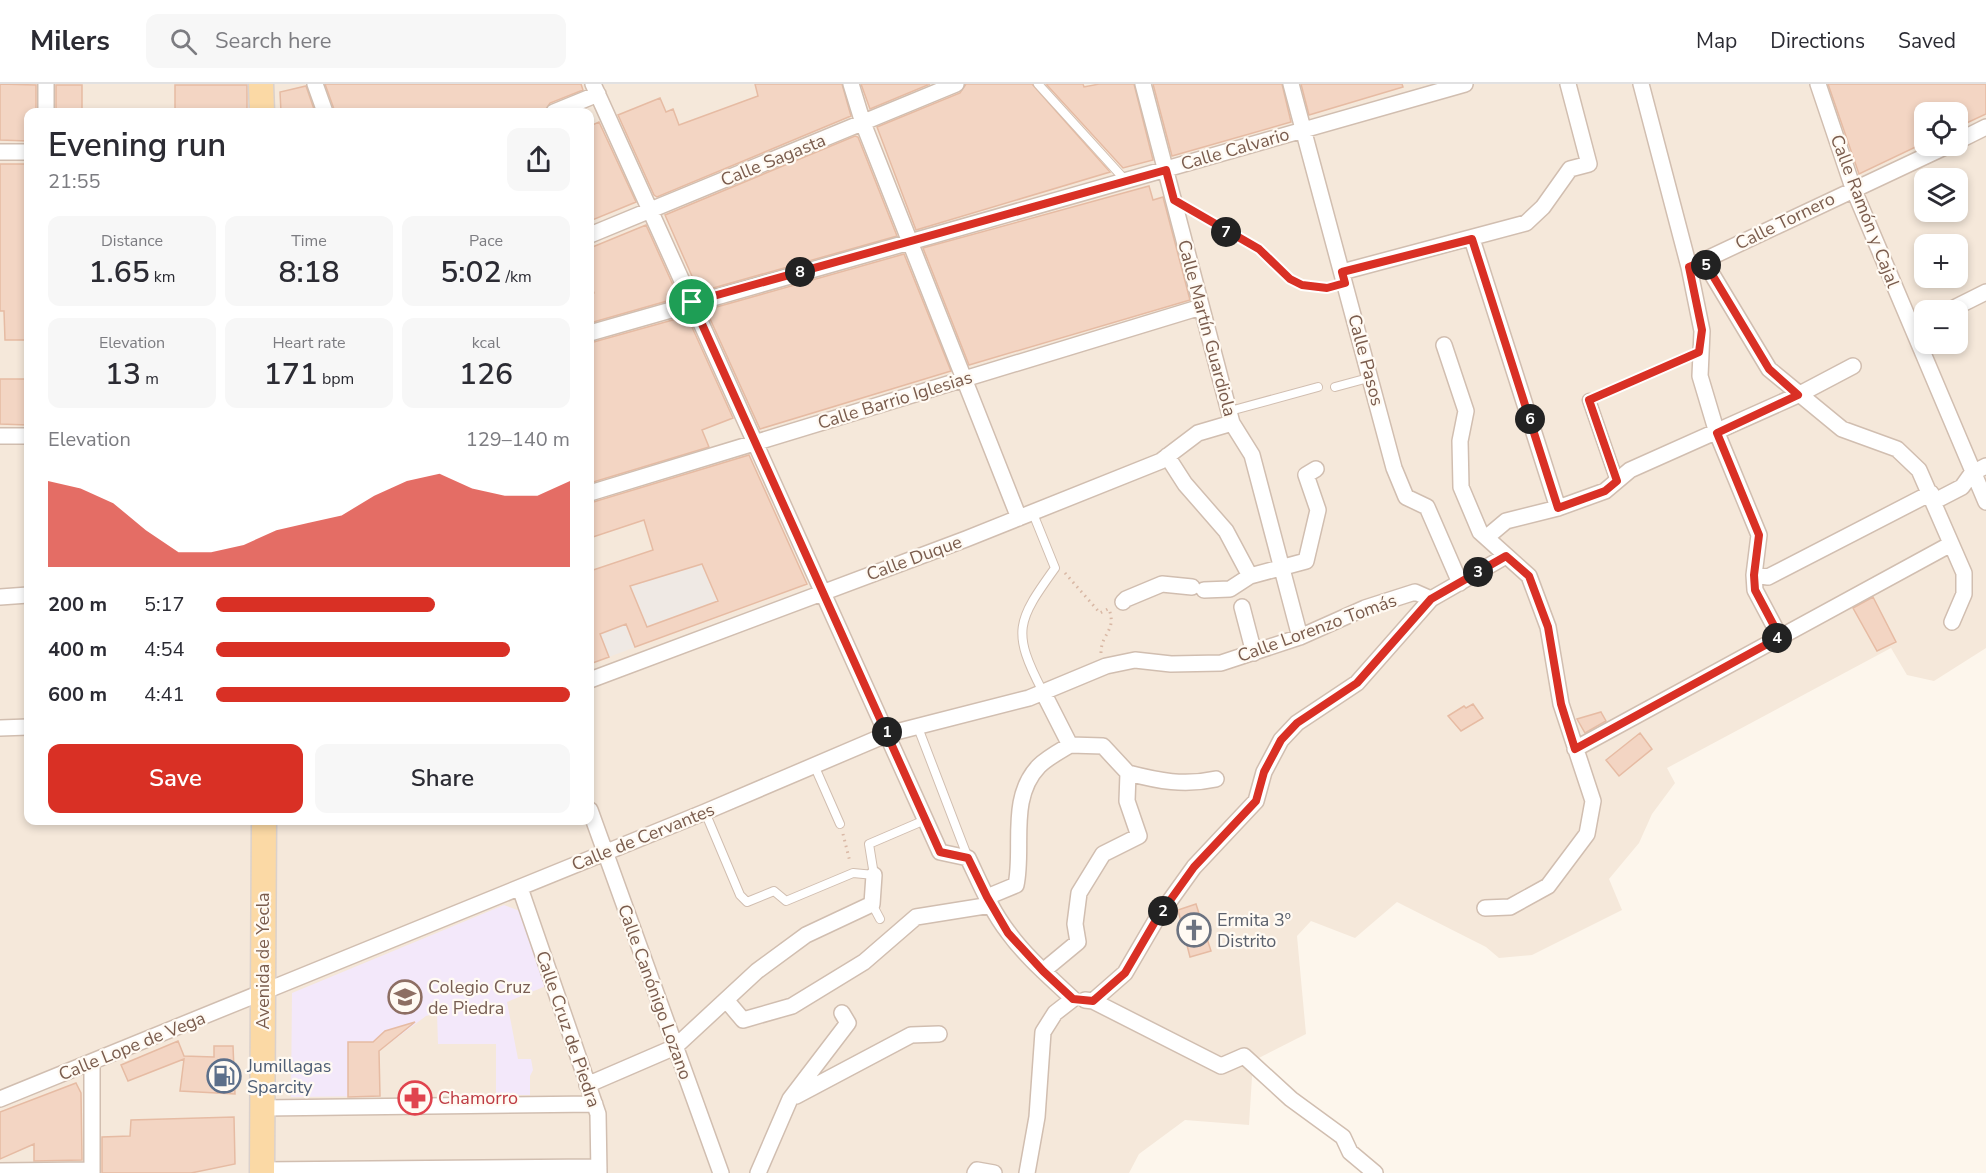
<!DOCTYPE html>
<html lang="en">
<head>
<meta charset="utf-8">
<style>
	:root { --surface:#fff; --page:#f7f7f7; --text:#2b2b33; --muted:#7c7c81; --line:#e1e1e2; --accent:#d93025 }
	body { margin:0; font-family:"Nunito Sans",sans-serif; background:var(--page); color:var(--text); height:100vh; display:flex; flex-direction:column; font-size:22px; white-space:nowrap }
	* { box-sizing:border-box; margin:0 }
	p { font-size:20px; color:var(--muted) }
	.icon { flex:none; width:33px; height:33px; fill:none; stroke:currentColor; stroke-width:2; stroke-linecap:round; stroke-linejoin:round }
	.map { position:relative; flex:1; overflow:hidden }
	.drawer { position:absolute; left:24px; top:24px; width:570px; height:717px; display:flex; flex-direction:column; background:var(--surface); border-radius:12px; box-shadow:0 3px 9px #0003 }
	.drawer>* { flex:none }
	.controls { position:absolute; left:1914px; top:18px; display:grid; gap:12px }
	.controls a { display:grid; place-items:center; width:54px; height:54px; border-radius:12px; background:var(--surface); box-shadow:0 3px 9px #0003; font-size:30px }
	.pin { position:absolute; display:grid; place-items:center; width:51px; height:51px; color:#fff; margin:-26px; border:3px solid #fff; border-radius:50%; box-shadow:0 2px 6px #0007 }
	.km { position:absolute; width:30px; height:30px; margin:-15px; border-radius:50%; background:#222; color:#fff; font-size:16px; line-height:30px; text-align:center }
	.round { display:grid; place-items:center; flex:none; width:63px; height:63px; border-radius:12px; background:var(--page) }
	.overview { display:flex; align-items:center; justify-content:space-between; height:102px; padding:0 24px }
	h1 { font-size:33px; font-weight:600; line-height:45px }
	.figures { display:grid; grid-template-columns:repeat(3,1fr); gap:9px; height:102px; padding:6px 24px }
	.figures div { display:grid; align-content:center; border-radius:12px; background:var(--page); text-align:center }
	.figures b { font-size:30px; font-weight:600 }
	.figures small { font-size:16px; font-weight:400 }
	.figures p { font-size:16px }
	.chart { height:168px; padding:12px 24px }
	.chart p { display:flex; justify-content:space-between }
	.chart svg { width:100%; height:108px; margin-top:6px; fill:var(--accent); opacity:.7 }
	.action { display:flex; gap:12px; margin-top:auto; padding:12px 24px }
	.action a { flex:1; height:69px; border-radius:12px; background:var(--accent); color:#fff; font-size:24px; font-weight:600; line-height:69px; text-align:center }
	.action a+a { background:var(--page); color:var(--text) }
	ul { padding:0 24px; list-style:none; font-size:20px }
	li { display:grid; grid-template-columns:96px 72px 1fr; align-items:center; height:45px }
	li i { height:15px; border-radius:8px; background:var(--accent) }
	header { display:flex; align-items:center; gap:36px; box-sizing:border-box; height:84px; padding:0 30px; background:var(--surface); border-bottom:2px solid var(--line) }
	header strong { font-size:28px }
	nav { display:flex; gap:33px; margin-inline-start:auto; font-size:21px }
	.search { width:420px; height:54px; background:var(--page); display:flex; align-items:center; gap:15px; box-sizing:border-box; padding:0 21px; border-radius:12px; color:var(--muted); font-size:22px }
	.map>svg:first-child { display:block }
</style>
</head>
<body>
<header>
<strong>Milers</strong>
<div class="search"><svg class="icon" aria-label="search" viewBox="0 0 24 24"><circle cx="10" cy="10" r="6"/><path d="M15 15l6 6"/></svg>Search here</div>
<nav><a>Map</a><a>Directions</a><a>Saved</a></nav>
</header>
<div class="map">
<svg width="1986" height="1089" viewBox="0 0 1986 1089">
	<rect width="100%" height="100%" fill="#fdf6ec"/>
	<path fill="#f5e8da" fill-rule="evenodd" d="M0 0H1986V564L1934 597 1907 591 1891 564 1667 684 1675 699 1652 730 1639 759 1609 795 1622 826 1532 871 1499 874 1486 863 1397 818 1355 854 1311 837 1297 852 1306 950 1253 977 1249 1041 1185 1036 1139 1070 1129 1089H0ZM28 28H590V736H28ZM1924 28H1958V62H1924ZM1924 94H1958V128H1924ZM1924 160H1958V194H1924ZM1924 226H1958V260H1924Z"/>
	<path fill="#efe9e4" d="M723 458 751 520 590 580V499Z"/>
	<path fill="#f3e8fa" d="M504 821 520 827 546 902 507 918 518 975H531L533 986 530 992V1011H496V960H438L437 929 426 932 379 967 380 1012 291 1013 292 909Z"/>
	<path fill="#f3d5c3" stroke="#e6bba3" stroke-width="1.5" fill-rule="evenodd" d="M0 0 36 1V28H28V57L0 56Z
		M325 0H581L583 6 550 19 544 28H335Z
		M755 0H842L851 32 657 113 654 111 618 31 660 14 666 28 673 25 679 41 758 12Z
		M861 0H930L870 25Z
		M966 0H1032L1110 88 916 146 877 43 960 9Z
		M1046 0H1083L1084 3 1099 0H1134L1153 76 1123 84Z
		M1153 0H1282L1291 38 1172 72Z
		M1301 0H1402L1403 3 1309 31Z
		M1828 0H1986V30L1958 43V28H1924V59L1859 90Z
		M56 1H82V28H56Z
		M175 1H247V28H175Z
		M306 2 315 28H281L280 8Z
		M599 38 636 118 590 137V42Z
		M855 52 858 53 897 152 699 208 665 131Z
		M0 80H28V256H5L4 227H0Z
		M1149 102 1153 116 1163 113 1190 216 969 281 923 164Z
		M646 141 677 210 674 215 590 239V211L594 209 590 199V164Z
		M904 170 951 287 760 345 706 226Z
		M687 232 733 334 702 346 709 363 590 399V259Z
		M0 295H27L28 341 0 340Z
		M749 371 807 500 635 563 626 540 600 550 609 573 590 580V487L653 466 644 436 590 454V419ZM702 480 718 517 647 543 630 502Z
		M1873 513 1896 558 1877 567 1853 524Z
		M1473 620 1483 634 1461 647 1448 632 1464 622 1466 624Z
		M1601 628 1606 637 1585 649 1577 635Z
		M1640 649 1652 665 1619 692 1606 676Z
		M1196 820 1211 867 1190 873 1178 826Z
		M415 938 379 967 380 1012 348 1013V958H373L385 947Z
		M178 957 184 972 214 973V962H233L235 1010 180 1007 184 975 128 997 121 981Z
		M76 999 81 1009 82 1076 34 1077V1060L0 1075V1028Z
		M234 1033 235 1080 191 1089H102V1053L130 1052 131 1036Z"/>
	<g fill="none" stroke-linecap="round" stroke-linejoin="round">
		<defs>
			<path id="service" d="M1038 0 1126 97
				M1175 116 1259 165 1290 195 1302 201 1327 204 1345 199
				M1335 303 1372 293
				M1589 316 1699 268
				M1230 327 1318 303
				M1032 427 1055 484C1017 537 1011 547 1043 608
				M917 641 968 774
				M814 681 840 740
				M705 728 740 811 747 818 774 807 786 817 853 789 874 791 869 760 925 736
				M872 820 880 835"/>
			<path id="pedestrian" d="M1589 316 1617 397"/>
			<path id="minor" d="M46 0V28
				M315 0 325 28
				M593 0 940 768 968 774C980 799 991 826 1008 848 1026 873 1051 894 1073 915
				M851 0 863 39 1019 434
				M1143 0 1232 339 1252 371 1300 553
				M1291 0 1394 384 1406 413 1427 423 1460 499
				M1641 0 1689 183 1702 247 1700 292 1717 349 1759 451 1754 491 1755 506 1780 553
				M1818 0 1853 104 1986 418
				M554 28 598 10
				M1958 57 1986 43
				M0 68H28
				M590 151 956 0
				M1472 155 1558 424
				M1704 177 1769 285 1842 345 1897 365 1919 386 1964 489V510L1952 538
				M1694 181 1947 62
				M1342 188 1526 139 1543 123 1570 85 1589 80 1568 0
				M1950 226 1986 208
				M590 249 1465 0
				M1444 261 1466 327 1460 357 1461 403 1480 448 1529 492 1548 543 1561 620 1593 717 1587 750 1548 802 1510 823 1485 824
				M0 352H28
				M1167 372 1185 400 1226 447 1250 492 1306 477 1318 426 1306 391 1316 385
				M590 409 1201 223
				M1933 418 1962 403 1972 389 1986 382
				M1487 453 1506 437 1558 424 1605 407 1630 386 1798 311 1853 282
				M1754 491 1768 493 1931 409
				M1204 506 1230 505 1250 492
				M0 513 28 511
				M1123 518 1126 515 1162 500 1192 503
				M1242 523 1254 569
				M590 596 966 455 1161 377 1198 349 1232 339
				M0 644 28 643
				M1575 665 1951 460
				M1128 689C1159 697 1184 702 1216 695
				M590 726 721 1089
				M520 804 598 1030 599 1089
				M987 813 1016 801C1024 764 1008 714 1039 682 1047 674 1060 667 1070 661L1043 608
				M1043 887 1078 858 1075 840 1079 809 1103 770 1139 752 1127 717 1128 689 1103 662 1070 661
				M1085 916 1093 917 1221 982 1244 972 1291 1015 1343 1053 1350 1068 1375 1089
				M727 917 743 936 792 922 864 878 916 833 991 821
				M1093 917 1125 889 1156 836 1194 783 1256 717 1264 688 1281 656 1297 639 1357 599 1431 515 1506 472
				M587 1001 675 963 757 887 806 851 872 820 874 791
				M796 1012 911 951 939 950
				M0 1015 705 728 888 650 1029 614 1106 582 1135 576 1171 580 1221 579 1300 553 1365 524 1415 508 1431 515
				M263 1024 595 1020
				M262 1086 599 1083
				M0 1087 92 1086
				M92 1089V979
				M758 1089 790 1015 848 939 842 929
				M975 1089 977 1086 994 1089
				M1027 1089 1037 1033 1043 948 1055 929 1073 915"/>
			<path id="primary" d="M261 0 262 28
				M262 1089 264 736"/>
		</defs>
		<use href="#service" stroke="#d1beb0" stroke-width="10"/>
		<use href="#pedestrian" stroke="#d1beb0" stroke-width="15"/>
		<use href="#minor" stroke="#d1beb0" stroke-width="18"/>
		<use href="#primary" stroke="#dad1cd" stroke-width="27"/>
		<path stroke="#d9b8a5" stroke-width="3" stroke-dasharray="1.5 4.5" stroke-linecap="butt" d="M1065 489 1100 529 1108 525
			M1101 569C1101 549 1117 547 1109 525
			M843 750 850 778"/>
		<use href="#service" stroke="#fff" stroke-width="8"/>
		<use href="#pedestrian" stroke="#fff" stroke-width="12"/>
		<use href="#minor" stroke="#fff" stroke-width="15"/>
		<use href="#primary" stroke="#fbd9a5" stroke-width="24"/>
	</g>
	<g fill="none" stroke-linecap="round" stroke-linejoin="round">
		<defs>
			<path id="route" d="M1166 86 1174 116 1259 165 1290 195 1302 201 1327 204 1345 199 1342 188 1472 155 1558 424 1605 407 1617 397 1589 316 1699 268 1702 246 1689 183 1704 177 1769 285 1798 311 1717 349 1759 451 1754 491 1755 506 1780 553 1575 665 1561 620 1548 543 1529 492 1506 472 1431 515 1357 599 1297 639 1281 656 1264 688 1256 717 1194 783 1156 836 1125 889 1093 917 1073 915 1043 887 1008 849 987 813 968 774 940 768 692 218Z"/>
		</defs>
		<use href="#route" stroke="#fff" stroke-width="12"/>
		<use href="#route" stroke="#d93025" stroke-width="8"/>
	</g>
	<defs>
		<symbol id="church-ring" viewBox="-11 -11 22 22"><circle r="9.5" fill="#fffaf3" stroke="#6b7280" stroke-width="1.5"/><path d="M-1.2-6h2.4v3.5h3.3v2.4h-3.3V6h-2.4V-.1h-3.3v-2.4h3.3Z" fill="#6b7280"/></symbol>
		<symbol id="school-ring" viewBox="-11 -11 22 22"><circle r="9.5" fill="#fffaf3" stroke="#8d6e63" stroke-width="1.5"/><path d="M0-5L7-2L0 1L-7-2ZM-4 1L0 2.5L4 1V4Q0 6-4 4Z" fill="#8d6e63"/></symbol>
		<symbol id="fuel-ring" viewBox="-11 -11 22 22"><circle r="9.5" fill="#fffaf3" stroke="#5c6f8a" stroke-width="1.5"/><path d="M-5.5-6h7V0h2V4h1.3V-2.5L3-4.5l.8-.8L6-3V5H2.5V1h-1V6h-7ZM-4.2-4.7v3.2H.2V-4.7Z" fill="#5c6f8a"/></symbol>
		<symbol id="pharmacy-ring" viewBox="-11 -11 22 22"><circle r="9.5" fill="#fffaf3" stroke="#e0444e" stroke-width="1.5"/><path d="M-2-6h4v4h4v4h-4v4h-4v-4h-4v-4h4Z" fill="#e0444e"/></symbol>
	</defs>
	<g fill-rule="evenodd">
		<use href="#church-ring" x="1175" y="827" width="38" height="38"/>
		<use href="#school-ring" x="386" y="894" width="38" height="38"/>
		<use href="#fuel-ring" x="205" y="973" width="38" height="38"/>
		<use href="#pharmacy-ring" x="396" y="995" width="38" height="38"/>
	</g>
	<g text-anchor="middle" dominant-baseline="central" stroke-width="4.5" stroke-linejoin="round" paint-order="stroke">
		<g font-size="18" fill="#7a5c4d" stroke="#fffaf3">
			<text transform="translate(1235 65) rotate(-16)">Calle Calvario</text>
			<text transform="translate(773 76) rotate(-22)">Calle Sagasta</text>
			<text transform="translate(1865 127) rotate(69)">Calle Ramón y Cajal</text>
			<text transform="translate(1785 137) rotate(-26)">Calle Tornero</text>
			<text transform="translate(1207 244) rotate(75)">Calle Martín Guardiola</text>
			<text transform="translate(1366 276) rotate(75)">Calle Pasos</text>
			<text transform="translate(895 316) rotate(-17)">Calle Barrio Iglesias</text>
			<text transform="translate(914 474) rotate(-20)">Calle Duque</text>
			<text transform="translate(1317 544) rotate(-20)">Calle Lorenzo Tomás</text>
			<text transform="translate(643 753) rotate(-22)">Calle de Cervantes</text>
			<text transform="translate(263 877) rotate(-90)">Avenida de Yecla</text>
			<text transform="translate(655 908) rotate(70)">Calle Canónigo Lozano</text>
			<text transform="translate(568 945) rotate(71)">Calle Cruz de Piedra</text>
			<text transform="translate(132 962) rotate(-22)">Calle Lope de Vega</text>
		</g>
		<g font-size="18" fill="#5b616d" stroke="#fffaf3" text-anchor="start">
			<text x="1217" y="836">Ermita 3º<tspan x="1217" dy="21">Distrito</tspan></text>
		</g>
		<g font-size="18" fill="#785e54" stroke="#fffaf3" text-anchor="start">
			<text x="428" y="903">Colegio Cruz<tspan x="428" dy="21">de Piedra</tspan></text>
		</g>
		<g font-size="18" fill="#4e5e75" stroke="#fffaf3" text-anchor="start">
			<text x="247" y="982">Jumillagas<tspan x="247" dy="21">Sparcity</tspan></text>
		</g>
		<g font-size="18" fill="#be3a42" stroke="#fffaf3" text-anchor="start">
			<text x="438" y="1014">Chamorro</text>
		</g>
	</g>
</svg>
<div class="controls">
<a><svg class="icon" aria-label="locate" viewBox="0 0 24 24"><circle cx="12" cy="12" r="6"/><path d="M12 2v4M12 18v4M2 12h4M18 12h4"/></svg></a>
<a><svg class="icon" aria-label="layers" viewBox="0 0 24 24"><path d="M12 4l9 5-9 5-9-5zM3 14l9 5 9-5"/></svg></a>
<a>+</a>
<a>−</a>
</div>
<div class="pin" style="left:692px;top:218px;background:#1e9e55"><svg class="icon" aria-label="arrive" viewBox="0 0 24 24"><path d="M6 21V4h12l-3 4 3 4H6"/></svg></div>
<b class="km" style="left:887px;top:648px">1</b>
<b class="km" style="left:1163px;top:827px">2</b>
<b class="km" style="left:1478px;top:488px">3</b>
<b class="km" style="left:1777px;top:554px">4</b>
<b class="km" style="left:1706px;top:181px">5</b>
<b class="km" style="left:1530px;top:335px">6</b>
<b class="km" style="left:1226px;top:148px">7</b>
<b class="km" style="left:800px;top:188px">8</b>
<section class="drawer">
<div class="overview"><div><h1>Evening run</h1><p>21:55</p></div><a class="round"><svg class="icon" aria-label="share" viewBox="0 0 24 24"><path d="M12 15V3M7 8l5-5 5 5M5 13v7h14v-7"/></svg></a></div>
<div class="figures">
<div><p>Distance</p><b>1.65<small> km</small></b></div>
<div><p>Time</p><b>8:18</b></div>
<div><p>Pace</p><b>5:02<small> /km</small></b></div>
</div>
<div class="figures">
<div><p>Elevation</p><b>13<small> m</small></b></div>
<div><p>Heart rate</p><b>171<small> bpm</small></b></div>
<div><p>kcal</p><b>126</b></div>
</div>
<div class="chart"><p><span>Elevation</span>129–140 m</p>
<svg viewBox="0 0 160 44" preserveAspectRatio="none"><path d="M0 44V9L10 12L20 18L30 29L40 38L50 38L60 35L70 29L80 26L90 23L100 15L110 9L120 6L130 12L140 15L150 15L160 9V44z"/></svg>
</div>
<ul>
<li><b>200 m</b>5:17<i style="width:62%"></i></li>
<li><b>400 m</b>4:54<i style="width:83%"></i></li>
<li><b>600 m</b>4:41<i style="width:100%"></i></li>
</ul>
<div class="action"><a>Save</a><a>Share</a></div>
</section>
</div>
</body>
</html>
